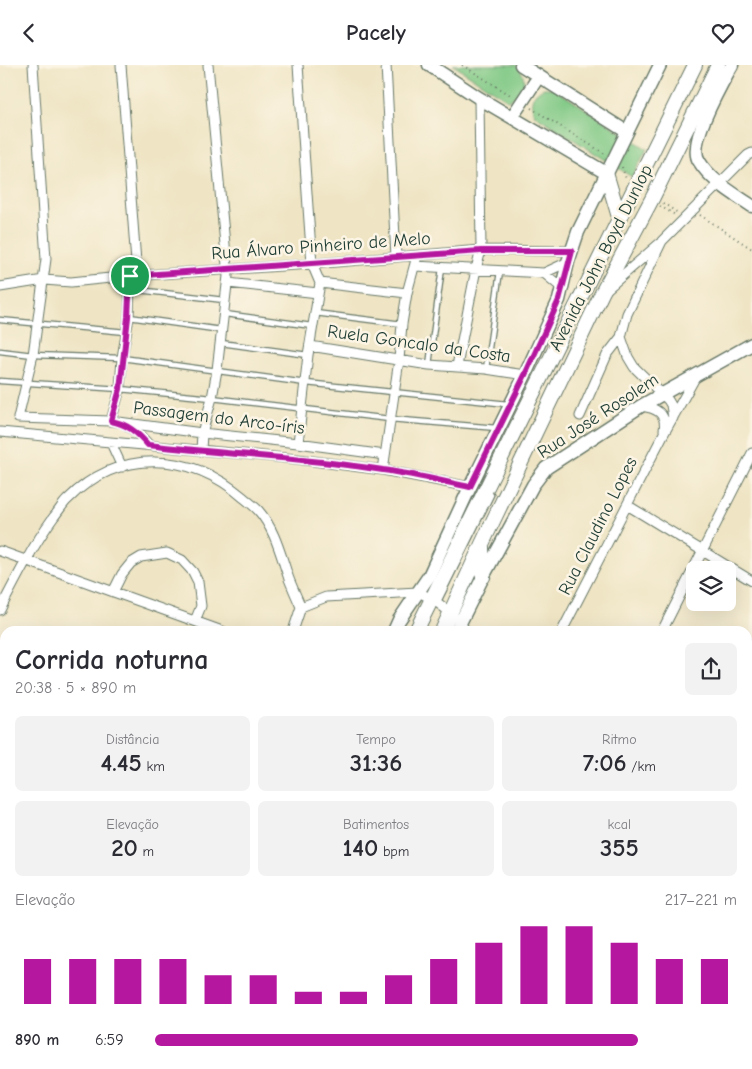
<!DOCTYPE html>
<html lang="pt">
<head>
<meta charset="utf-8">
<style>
	:root { --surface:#fff; --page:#f2f2f3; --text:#2b2b33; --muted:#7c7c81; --accent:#b5179e }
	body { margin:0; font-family:"Comic Neue",sans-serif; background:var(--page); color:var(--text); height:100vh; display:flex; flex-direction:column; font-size:19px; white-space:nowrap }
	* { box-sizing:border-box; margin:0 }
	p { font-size:16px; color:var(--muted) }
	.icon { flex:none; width:28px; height:28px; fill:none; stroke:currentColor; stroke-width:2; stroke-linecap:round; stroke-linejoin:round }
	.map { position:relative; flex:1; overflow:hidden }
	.side { position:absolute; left:0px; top:561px; width:752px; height:444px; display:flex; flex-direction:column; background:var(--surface); border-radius:15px 15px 0 0; box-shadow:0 5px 20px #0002 }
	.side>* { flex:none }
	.tools { position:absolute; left:686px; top:496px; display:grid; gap:10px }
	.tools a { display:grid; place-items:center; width:50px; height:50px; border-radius:8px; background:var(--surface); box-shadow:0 5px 20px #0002; font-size:25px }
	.pin { position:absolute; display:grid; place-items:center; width:42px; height:42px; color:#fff; margin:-21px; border:2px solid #fff; border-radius:50%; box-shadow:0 1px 5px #0007 }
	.round { display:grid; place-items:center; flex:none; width:52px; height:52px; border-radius:8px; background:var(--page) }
	.head { display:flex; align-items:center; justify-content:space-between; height:85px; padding:0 15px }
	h1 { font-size:28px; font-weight:800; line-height:38px }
	.figures { display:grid; grid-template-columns:repeat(3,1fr); gap:8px; height:85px; padding:5px 15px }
	.figures div { display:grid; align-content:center; border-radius:8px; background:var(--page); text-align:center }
	.figures b { font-size:25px; font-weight:800 }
	.figures small { font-size:14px; font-weight:400 }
	.figures p { font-size:14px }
	.chart { height:140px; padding:10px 15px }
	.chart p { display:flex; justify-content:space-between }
	.chart svg { width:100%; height:90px; margin-top:5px; stroke:var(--accent); stroke-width:6 }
	ul { padding:0 15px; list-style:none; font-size:16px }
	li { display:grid; grid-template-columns:80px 60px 1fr; align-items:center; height:38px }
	li i { height:12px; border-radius:6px; background:var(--accent) }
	header { display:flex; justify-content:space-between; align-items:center; height:65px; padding:0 15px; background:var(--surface); font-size:22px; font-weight:800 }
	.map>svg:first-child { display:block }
</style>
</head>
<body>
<header><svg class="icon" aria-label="back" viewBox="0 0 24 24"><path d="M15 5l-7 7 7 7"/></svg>Pacely<svg class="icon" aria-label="heart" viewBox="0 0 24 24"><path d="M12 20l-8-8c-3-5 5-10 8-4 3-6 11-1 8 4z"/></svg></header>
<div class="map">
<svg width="752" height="1004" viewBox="0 0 752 1004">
	<rect width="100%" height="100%" fill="#fcf5e5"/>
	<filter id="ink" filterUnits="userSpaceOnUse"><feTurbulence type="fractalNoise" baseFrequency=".02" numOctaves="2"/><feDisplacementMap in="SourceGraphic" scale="10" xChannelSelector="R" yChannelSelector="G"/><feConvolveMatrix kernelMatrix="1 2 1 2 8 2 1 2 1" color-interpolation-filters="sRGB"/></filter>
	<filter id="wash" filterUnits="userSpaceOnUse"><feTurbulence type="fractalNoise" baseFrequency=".0096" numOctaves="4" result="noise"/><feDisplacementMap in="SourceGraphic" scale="20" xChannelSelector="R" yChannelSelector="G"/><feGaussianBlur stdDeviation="1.12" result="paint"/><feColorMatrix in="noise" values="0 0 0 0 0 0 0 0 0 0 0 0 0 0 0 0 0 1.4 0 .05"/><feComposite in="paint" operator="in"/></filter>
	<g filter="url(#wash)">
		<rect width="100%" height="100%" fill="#efe5c5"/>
		<path fill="#81c986" stroke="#50835d" d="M453 0H516C530 15 524 25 509 36Z
			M544 23H553L647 84 632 112 535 50C529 37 531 29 544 23Z
			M480 1000H541L543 1004H473Z"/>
	</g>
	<g filter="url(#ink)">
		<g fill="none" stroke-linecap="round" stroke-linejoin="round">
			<defs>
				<path id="lane" d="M130 224 224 235
					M315 248 402 259
					M225 249 312 261
					M129 252 221 265
					M0 255 126 267
					M221 278 308 290
					M0 286 33 290 122 293 306 318 508 339
					M429 300 442 203
					M486 304 500 206
					M0 316 120 324 212 333 390 354 497 363
					M437 539 491 430
					M203 1004 205 1000"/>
				<path id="street" d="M33 0 46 194 33 290 18 353 111 356 202 368 298 378 385 390
					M386 0 396 192
					M415 201 544 208 568 197
					M544 208 562 223
					M228 218 318 228
					M320 218 407 228
					M0 222 44 215 71 217 130 211 312 199 481 185 572 186
					M608 223 659 179
					M310 281 429 300 486 304 525 310
					M457 301 476 204 481 185 479 33
					M641 341C656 343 667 348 664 365
					M580 351 607 290 621 272
					M673 353 671 340 668 335 634 302 628 292 621 272 627 249 662 176 748 90 752 88
					M111 356 120 324 122 293 129 252 130 211 136 197 121 0
					M125 359 138 368 148 379
					M0 367 297 394 383 405 470 422
					M111 378 122 402
					M298 378 308 290 320 218 312 199 298 0
					M201 386 202 368 212 333 217 305 228 211 208 0
					M383 405 399 295 402 259 407 228 417 191
					M627 440 752 516
					M0 486 222 566
					M113 527 122 509 131 498 141 492 167 488 182 495 193 507 198 517 201 541 195 556
					M301 542 326 532 418 527C436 535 454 549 466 566
					M0 545C16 514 32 482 53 453 58 447 62 440 67 435 119 383 190 386 244 433 249 437 254 441 258 445 275 464 281 491 289 514 293 524 297 533 301 542L293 566
					M562 566 663 370 696 311
					M662 566 752 388
					M748 588 752 579
					M0 595 5 597
					M0 706 5 708
					M748 751 752 747
					M748 898H752
					M748 950H752
					M410 1000V1004
					M62 1004 64 1000
					M563 1004 571 1000
					M679 1004 687 1000
					M734 1004 752 1002"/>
				<path id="secondary" d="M429 0 479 33 606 108
					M521 0 627 67
					M732 0C722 18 687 78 699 96 711 116 733 128 752 141
					M512 52 539 11
					M394 566 399 555 429 511 470 422 525 310 559 235 568 197 578 167 660 0
					M456 566 483 512 533 420 546 403 641 341 752 279
					M0 816 5 818
					M748 848 752 846
					M748 864 752 861
					M0 936 5 938
					M714 1000V1004
					M181 1004 183 1000
					M233 1004 235 1000
					M435 1004 442 1000
					M465 1004 472 1000"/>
				<path id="primary" d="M606 108 619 152
					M482 482 483 512
					M416 566 695 0
					M442 566 482 479 602 228 653 132 718 0
					M194 1004 196 1000
					M218 1004 220 1000"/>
			</defs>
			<use href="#lane" stroke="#687867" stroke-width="7"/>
			<use href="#street" stroke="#687867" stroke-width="11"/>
			<use href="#secondary" stroke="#687867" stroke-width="15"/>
			<use href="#primary" stroke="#687867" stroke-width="16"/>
			<path stroke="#687867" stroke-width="2" stroke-dasharray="1 4" stroke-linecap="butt" d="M462 0 512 31
				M531 43 605 89
				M622 102 626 114
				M663 138 678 148
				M660 141 675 150
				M700 150 752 184"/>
			<use href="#lane" stroke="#fff" stroke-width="4.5"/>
			<use href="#street" stroke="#fff" stroke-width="9"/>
			<use href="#secondary" stroke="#fff" stroke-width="12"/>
			<use href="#primary" stroke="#fff" stroke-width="14"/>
		</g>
	</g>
	<g fill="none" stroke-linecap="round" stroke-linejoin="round" filter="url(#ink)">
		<defs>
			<path id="route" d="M481 186H572L559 235 525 310 470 422C441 416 412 409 383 405 305 392 226 390 148 380 137 367 127 359 111 356L120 324 128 252 130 211Z"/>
		</defs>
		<use href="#route" stroke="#fff" stroke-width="10"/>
		<use href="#route" stroke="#b5179e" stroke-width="6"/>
	</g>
	<g text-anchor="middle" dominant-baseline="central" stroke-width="5" stroke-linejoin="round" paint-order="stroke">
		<g font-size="18" fill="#1f3d34" stroke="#fcf5e5">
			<text transform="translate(321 181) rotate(-4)">Rua Álvaro Pinheiro de Melo</text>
			<text transform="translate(601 193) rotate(-63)">Avenida John Boyd Dunlop</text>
			<text transform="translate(419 279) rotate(8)">Ruela Goncalo da Costa</text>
			<text transform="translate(598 351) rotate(-33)">Rua José Rosolem</text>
			<text transform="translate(219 353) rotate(7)">Passagem do Arco-íris</text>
			<text transform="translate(598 461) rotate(-63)">Rua Claudino Lopes</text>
		</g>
	</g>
</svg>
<div class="tools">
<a><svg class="icon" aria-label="layers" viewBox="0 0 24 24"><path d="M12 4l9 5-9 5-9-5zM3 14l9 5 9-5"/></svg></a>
</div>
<div class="pin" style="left:130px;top:211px;background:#1e9e55"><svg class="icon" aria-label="arrive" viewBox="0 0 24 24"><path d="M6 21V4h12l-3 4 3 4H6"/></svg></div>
<section class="side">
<div class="head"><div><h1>Corrida noturna</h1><p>20:38 · 5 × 890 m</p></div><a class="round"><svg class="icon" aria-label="share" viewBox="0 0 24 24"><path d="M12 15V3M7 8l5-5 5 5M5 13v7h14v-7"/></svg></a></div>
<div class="figures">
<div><p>Distância</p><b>4.45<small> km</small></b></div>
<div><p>Tempo</p><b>31:36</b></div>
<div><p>Ritmo</p><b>7:06<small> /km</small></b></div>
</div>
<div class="figures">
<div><p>Elevação</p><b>20<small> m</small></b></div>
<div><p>Batimentos</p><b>140<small> bpm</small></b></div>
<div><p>kcal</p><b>355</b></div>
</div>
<div class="chart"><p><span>Elevação</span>217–221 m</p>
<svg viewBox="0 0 160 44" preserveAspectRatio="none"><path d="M5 44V22M15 44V22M25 44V22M35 44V22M45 44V30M55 44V30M65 44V38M75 44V38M85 44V30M95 44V22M105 44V14M115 44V6M125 44V6M135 44V14M145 44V22M155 44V22"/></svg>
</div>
<ul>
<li><b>890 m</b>6:59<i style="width:83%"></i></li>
</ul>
</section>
</div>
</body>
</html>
